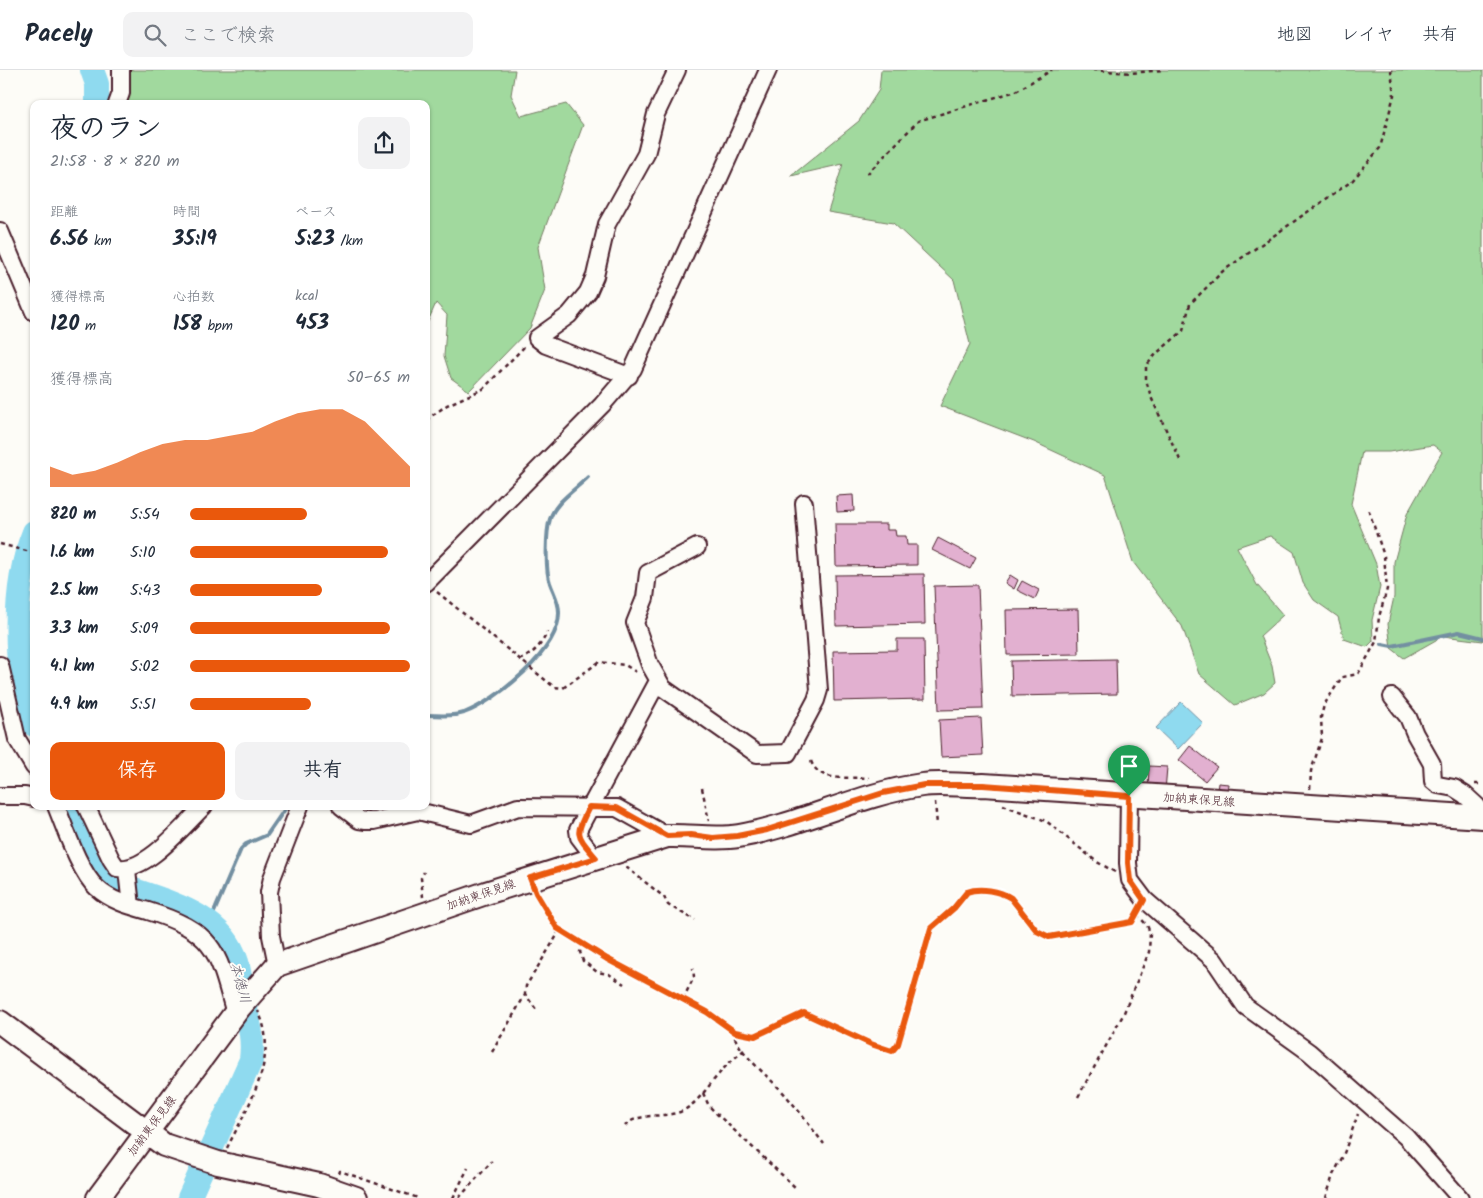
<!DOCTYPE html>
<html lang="ja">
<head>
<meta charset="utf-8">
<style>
	:root { --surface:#fff; --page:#f2f2f3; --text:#1f2937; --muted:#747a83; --line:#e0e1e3; --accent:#ea580c }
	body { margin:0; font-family:Kalam,"Klee One",sans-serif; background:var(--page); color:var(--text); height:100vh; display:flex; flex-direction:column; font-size:19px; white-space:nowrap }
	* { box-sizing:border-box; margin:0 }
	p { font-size:16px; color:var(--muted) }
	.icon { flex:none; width:28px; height:28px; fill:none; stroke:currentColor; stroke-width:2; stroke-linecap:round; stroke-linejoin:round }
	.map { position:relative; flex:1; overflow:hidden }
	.details { position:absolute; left:30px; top:30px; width:400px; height:710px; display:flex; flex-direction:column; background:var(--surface); border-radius:10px; box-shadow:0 1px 4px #0004 }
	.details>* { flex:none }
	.pin { position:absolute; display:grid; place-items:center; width:42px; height:42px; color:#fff; margin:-51px -21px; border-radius:50% 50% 50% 0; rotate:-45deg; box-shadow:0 0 5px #0007 }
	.pin .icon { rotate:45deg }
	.round { display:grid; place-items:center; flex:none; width:52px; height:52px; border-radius:10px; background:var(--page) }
	.head { display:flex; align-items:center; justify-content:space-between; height:85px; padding:0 20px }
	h1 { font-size:28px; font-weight:700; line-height:38px }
	.figures { display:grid; grid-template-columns:repeat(3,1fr); gap:8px; height:85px; padding:5px 20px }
	.figures div { display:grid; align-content:center }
	.figures b { font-size:21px; font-weight:700 }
	.figures small { font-size:14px; font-weight:400 }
	.figures p { font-size:14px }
	.chart { height:140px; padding:10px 20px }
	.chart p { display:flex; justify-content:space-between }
	.chart svg { width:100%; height:90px; margin-top:5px; fill:var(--accent); opacity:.7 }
	.cta { display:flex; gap:10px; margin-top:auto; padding:10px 20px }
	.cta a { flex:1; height:58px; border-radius:10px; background:var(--accent); color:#fff; font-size:20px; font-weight:700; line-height:58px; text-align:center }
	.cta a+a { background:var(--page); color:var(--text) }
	ul { padding:0 20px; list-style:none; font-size:16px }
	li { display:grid; grid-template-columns:80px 60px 1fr; align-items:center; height:38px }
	li i { height:12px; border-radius:6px; background:var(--accent) }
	header { display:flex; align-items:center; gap:30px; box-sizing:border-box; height:70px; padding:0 25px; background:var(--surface); border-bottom:1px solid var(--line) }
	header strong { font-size:24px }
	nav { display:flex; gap:28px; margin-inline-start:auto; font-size:18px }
	.search { width:350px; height:45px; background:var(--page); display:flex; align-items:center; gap:12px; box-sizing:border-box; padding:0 18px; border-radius:10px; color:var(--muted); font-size:19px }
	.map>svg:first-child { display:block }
</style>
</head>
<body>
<header>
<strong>Pacely</strong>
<div class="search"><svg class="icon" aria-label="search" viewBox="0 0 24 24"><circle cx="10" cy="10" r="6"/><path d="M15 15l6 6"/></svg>ここで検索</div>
<nav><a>地図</a><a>レイヤ</a><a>共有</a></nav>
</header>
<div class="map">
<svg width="1483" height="1128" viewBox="0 0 1483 1128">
	<rect width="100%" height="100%" fill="#fdfcf7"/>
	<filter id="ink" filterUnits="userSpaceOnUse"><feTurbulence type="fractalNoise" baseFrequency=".02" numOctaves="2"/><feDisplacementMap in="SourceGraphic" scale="10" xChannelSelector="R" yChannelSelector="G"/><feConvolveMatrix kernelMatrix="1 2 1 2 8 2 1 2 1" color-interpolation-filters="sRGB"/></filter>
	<g filter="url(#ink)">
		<path fill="#a1d99e" stroke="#767c64" d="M132 0H515L511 25 521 46 566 34 583 55 538 177 545 220 530 258 469 321 451 308 444 286 447 245 436 233 426 256V34H124L128 3Z
			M881 0H1483V571L1443 566 1404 588 1391 578 1388 554 1394 527V492L1407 444 1442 382 1433 375 1389 382H1362L1351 434 1376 494 1380 517 1372 550 1373 571 1367 577 1344 569 1338 547 1314 530 1303 513 1294 482 1270 466 1237 477 1257 515 1283 545 1260 566 1272 596 1275 613 1264 623 1235 635 1199 604 1182 556 1133 492 1105 405 1034 372 940 336 970 274 954 210 893 153 828 142 843 94 791 106 859 51 879 20Z"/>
		<path fill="#8fdaef" stroke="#738fa1" d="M1181 632 1203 653 1178 679 1156 658Z"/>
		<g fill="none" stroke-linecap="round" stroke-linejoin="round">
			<path stroke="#738fa1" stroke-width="4" d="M1382 574 1392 576 1459 562 1483 568
				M426 645C439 645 452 647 464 643 496 631 560 580 559 542 559 531 553 522 550 513 545 500 546 461 550 449 555 432 576 419 588 407
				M209 854 241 779 246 774 267 765 287 736"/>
			<path stroke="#8fdaef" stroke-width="24" d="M92 0 97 14V34
				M34 462C12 515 12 602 34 655
				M72 736C85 764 94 798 120 815 162 831 222 842 237 892 240 903 241 915 243 926 248 951 254 965 251 990L189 1128"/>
		</g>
		<path fill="#e2b0d0" stroke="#4a1f2b" d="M853 425 854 441 837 442 836 426Z
			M835 454H887V460H895L896 466H906L907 475H917V495L836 496Z
			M938 468 976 488 970 499 932 480Z
			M924 504 925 554 836 556 835 505Z
			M1010 505 1018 510 1014 519 1005 513Z
			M1022 511 1039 520 1035 529 1017 520Z
			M978 515 983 639 939 640 934 516Z
			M1078 539 1079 584 1007 585 1006 540Z
			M897 569H924L925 629 834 631 833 581 897 580Z
			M1116 589 1117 624 1012 626 1011 591Z
			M981 648 983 685 941 687 939 650Z
			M1190 676 1217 697 1205 711 1179 690Z
			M1149 696 1167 697 1165 721 1148 720Z
			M1218 713 1229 714 1228 722 1217 721Z"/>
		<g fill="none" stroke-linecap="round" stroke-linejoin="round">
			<defs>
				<path id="street" d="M117 34 121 23V0
					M0 161 34 242
					M629 306 546 275 537 268 569 245 588 222 595 206 607 154 646 84 656 44 677 0
					M697 477 648 503 645 528 635 553 650 595 663 618 757 684 788 683 816 630 819 620 804 433
					M426 513 602 335 633 299 768 0
					M0 595 17 669 34 697
					M1392 627 1408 647 1415 664 1432 694 1433 711 1438 715 1454 718 1465 725 1477 736 1483 745
					M0 726H25L34 728
					M1129 726 1128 793 1130 810 1145 830 1214 890 1245 936 1309 982 1406 1067 1460 1128
					M56 736C65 758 80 803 97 818 111 831 130 836 148 841 216 862 218 882 235 944
					M86 736 111 789 117 798C146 803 184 755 204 736
					M341 736 359 750 366 751H374L418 741 471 754 518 737 617 738 667 766
					M595 788 579 767 578 760 658 611
					M127 800 131 836
					M277 895 271 866 269 822 272 808 300 736"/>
				<path id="secondary" d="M0 952 164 1075 218 1093 319 1115 356 1128
					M98 1128 239 938 277 895 486 823 667 766C691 765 715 770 739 766 801 755 859 724 922 715 942 712 963 716 983 715L1483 747"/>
			</defs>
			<use href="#street" stroke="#4a1f2b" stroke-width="20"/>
			<use href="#secondary" stroke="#4a1f2b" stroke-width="26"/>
			<path stroke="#4a1f2b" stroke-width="2.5" stroke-dasharray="4 4" stroke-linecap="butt" d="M1093 0 1131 3 1163 0
				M867 104 918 51 1016 21 1052 0
				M426 350 447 335 483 319 525 276
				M1180 390 1151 327 1146 310V296L1157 283 1183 261 1190 234 1223 201 1352 111 1380 78 1394 25 1391 0
				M0 474 34 483
				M437 522 554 617 563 618 599 592 625 595 636 602
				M519 590C532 585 542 575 547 562
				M811 691C819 714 850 706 869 708
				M1475 714H1483
				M702 718 709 751
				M1310 719 1311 701 1322 668 1321 647 1324 635 1342 607 1358 604 1376 572 1379 547 1387 519 1384 486 1368 438
				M935 732 937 755
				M1003 735 1046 751 1097 792 1115 802
				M626 797 664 827 668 835 695 850
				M537 825 553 850 558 864 526 916 525 924 538 942
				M423 827 421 808 424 802
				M557 858 607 889 707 942 735 962 755 966 804 943 871 974 892 981 898 974 931 858 954 838 967 822C979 817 1000 821 1011 829L1037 861 1049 867 1132 852 1138 842
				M583 873 580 882 583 891 597 902 609 904 624 914
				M683 929 694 907 693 898
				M732 960C739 986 772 1008 788 1028 801 1043 812 1059 824 1074
				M492 982 525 925
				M703 1023 709 1036 718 1045 796 1118
				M1078 1027 1123 945 1149 882 1150 863 1147 855 1136 844
				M625 1056C637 1042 664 1048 680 1042 697 1035 707 1017 719 1004 726 995 735 988 744 980
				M227 1078C247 1038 281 986 258 941
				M339 1104 340 1101 418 1128
				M453 1128 468 1098
				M459 1128 492 1091
				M1326 1128 1333 1105 1343 1086 1358 1044"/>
			<use href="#street" stroke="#fdfcf7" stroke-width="16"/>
			<use href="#secondary" stroke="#fdfcf7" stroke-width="22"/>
		</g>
	</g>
	<g fill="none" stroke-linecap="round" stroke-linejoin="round" filter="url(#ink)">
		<defs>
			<path id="route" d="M924 715H983L1129 726 1128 793 1130 810 1144 830 1132 852 1049 867 1037 861 1011 828C1000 821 980 817 967 822L954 838 931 858 898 974 892 981 871 974 804 943 755 966 735 962 707 942 607 889 557 858 536 823 530 808 596 788C575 763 575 766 589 737L617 738 667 766 691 765 713 768 737 766 767 760 883 723Z"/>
		</defs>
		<use href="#route" stroke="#fff" stroke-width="10"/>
		<use href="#route" stroke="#ea580c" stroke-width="6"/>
	</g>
	<g text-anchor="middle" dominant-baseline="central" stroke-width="4" stroke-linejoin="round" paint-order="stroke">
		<g font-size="12" fill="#4a1f2b" stroke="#fdfcf7">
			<text transform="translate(1199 730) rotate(4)">加納東保見線</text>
			<text transform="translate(481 825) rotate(-19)">加納東保見線</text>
			<text transform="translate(152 1056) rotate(-53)">加納東保見線</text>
		</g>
		<g font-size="14" font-style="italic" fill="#5f5766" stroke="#fdfcf7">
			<text transform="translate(240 913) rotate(75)">本徳川</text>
		</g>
	</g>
</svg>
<div class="pin" style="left:1129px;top:726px;background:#1e9e55"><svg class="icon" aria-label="arrive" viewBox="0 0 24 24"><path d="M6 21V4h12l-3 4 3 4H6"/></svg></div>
<section class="details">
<div class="head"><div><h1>夜のラン</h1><p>21:58 · 8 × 820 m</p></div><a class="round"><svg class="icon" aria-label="share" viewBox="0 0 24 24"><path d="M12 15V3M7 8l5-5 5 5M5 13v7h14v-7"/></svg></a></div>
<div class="figures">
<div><p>距離</p><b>6.56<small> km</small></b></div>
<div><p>時間</p><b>35:19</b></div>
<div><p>ペース</p><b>5:23<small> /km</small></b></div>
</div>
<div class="figures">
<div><p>獲得標高</p><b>120<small> m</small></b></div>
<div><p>心拍数</p><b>158<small> bpm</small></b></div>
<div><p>kcal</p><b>453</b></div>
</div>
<div class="chart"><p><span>獲得標高</span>50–65 m</p>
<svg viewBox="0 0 160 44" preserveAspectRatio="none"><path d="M0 44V34L10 38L20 36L30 32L40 27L50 23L60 21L70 21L80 19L90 17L100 12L110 8L120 6L130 6L140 12L150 23L160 34V44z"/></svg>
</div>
<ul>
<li><b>820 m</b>5:54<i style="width:53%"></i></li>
<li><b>1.6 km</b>5:10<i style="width:90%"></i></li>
<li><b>2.5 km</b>5:43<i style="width:60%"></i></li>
<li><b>3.3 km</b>5:09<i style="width:91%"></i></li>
<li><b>4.1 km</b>5:02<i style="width:100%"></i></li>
<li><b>4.9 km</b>5:51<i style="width:55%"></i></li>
</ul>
<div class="cta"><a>保存</a><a>共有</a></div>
</section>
</div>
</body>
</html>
